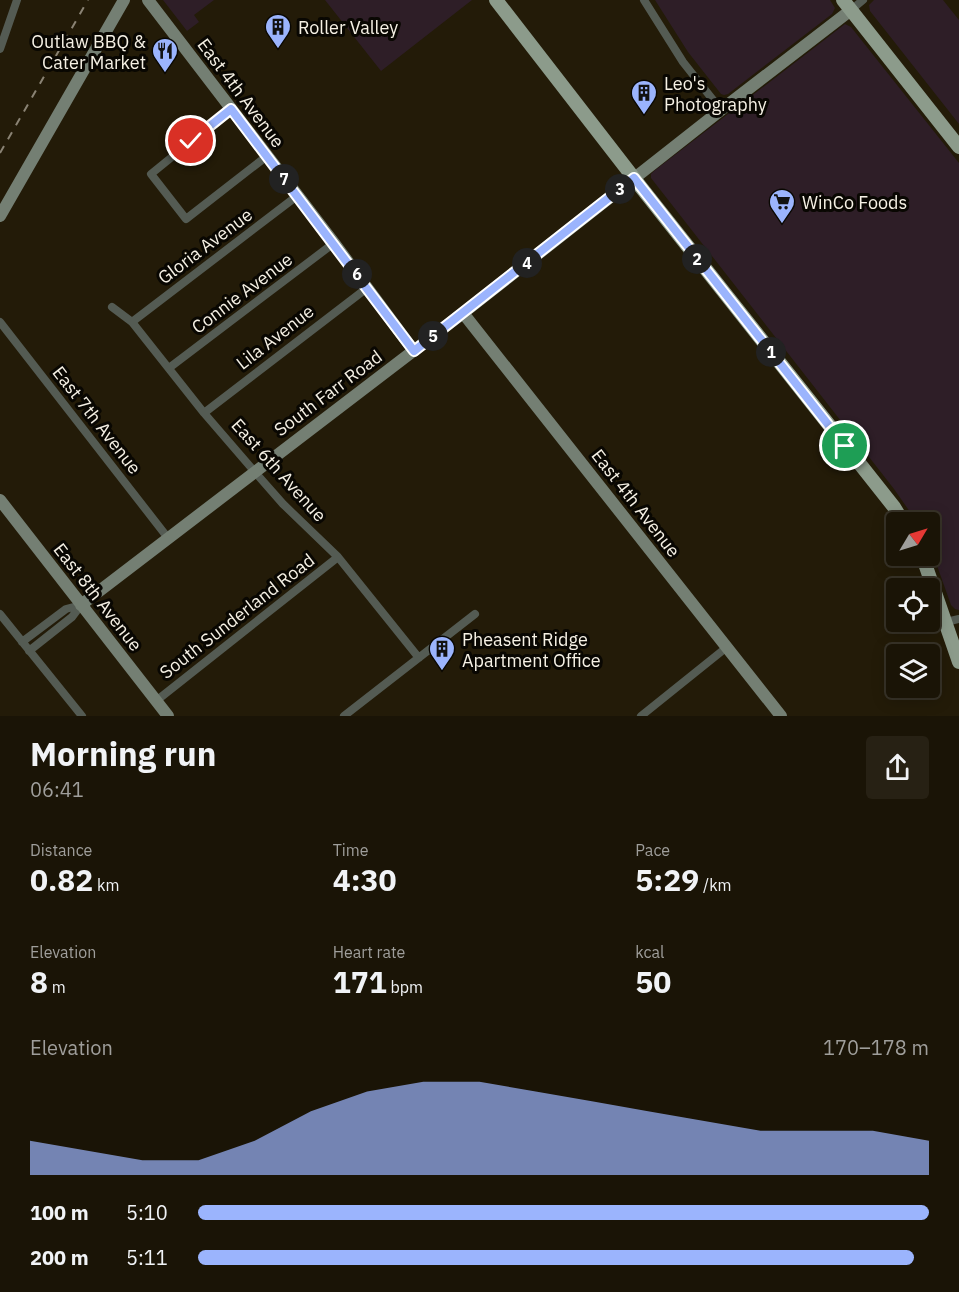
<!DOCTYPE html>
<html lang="en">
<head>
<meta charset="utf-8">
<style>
	:root { --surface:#1a1406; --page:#272114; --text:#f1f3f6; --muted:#9f9e9b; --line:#383328; --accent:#9bb4fd }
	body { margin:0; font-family:"IBM Plex Sans",sans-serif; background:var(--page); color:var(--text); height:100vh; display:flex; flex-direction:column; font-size:22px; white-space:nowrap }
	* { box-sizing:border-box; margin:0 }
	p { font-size:20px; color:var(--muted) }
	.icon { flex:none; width:33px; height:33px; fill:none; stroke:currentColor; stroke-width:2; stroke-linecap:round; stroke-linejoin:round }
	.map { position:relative; height:716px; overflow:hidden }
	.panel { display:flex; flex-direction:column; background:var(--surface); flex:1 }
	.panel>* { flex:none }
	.needle { width:39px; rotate:52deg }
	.controls { position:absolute; left:886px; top:512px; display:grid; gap:12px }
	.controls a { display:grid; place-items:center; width:54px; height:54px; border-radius:6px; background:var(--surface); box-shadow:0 3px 15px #0003,0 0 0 2px var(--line); font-size:30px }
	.pin { position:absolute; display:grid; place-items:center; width:51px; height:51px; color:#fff; margin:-26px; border:3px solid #fff; border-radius:50%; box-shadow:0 2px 6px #0007 }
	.km { position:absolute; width:30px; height:30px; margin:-15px; border-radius:50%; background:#222; color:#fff; font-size:16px; line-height:30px; text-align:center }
	.round { display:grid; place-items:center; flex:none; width:63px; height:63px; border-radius:6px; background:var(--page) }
	.overview { display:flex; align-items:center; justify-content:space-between; height:102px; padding:0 30px }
	h1 { font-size:33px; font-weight:700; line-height:45px }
	.stats { display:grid; grid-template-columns:repeat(3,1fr); gap:9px; height:102px; padding:6px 30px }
	.stats div { display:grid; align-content:center }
	.stats b { font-size:30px; font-weight:700 }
	.stats small { font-size:16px; font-weight:400 }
	.stats p { font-size:16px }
	.chart { height:168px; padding:12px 30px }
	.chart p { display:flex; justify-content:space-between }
	.chart svg { width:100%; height:108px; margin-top:6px; fill:var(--accent); opacity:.7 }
	ul { padding:0 30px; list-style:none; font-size:20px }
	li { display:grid; grid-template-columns:96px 72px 1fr; align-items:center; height:45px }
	li i { height:15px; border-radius:8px; background:var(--accent) }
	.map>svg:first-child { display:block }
</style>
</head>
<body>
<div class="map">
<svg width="959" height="716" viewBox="0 0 959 716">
	<rect width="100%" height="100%" fill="#231b08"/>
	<path fill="#2e1e27" d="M163 0H214L194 15 199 22 187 31Z
		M325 0H472L381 71Z
		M655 0H830L835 8 832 14 728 94 724 95 721 94 688 52Z
		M874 0H943L959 20V124L870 11 869 5Z
		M845 24 851 27 959 163V610L955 609 951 605 930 546V522H917L894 489 651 178V174L654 171Z"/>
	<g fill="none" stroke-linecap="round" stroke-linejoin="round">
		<path stroke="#545b53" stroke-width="8" d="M644 0 683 62 721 110
			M851 10 863 0
			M0 49 17 0
			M231 109 151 174 186 219 267 156
			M112 307 132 322 204 413 254 471 283 504 338 557 419 658
			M0 322 168 538
			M132 322 297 196
			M169 368 334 243
			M204 413 367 288
			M0 614 82 716
			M946 622 959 619
			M22 642 66 609 81 605
			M29 651 72 617 81 605
			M156 701 338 557
			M344 716 475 614
			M641 716 727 647"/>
		<path stroke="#747f73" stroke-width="12" d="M148 0 334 243 414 351
			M0 216 124 0
			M463 313 781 716
			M0 500 168 716
			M81 605 463 313 721 110 851 10"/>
		<path stroke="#8c9b8b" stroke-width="14" d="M496 0 640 186 894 507 903 522
			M843 0 959 147
			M922 555 959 662"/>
		<path stroke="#8a8374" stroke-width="2" stroke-dasharray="8 8" stroke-linecap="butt" d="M0 153 88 0"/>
	</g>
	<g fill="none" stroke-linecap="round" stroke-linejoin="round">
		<defs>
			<path id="route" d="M191 141 231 109 414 351 634 178 845 446"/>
		</defs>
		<use href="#route" stroke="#fff" stroke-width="12"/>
		<use href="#route" stroke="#9bb4fd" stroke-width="8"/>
	</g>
	<defs>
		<symbol id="building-pin" viewBox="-11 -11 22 30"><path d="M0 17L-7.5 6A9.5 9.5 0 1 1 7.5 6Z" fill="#9bb4fd" stroke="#090702"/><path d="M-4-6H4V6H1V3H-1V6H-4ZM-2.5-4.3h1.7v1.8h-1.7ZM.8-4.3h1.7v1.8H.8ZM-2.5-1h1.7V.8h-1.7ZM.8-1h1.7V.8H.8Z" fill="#111"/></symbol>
		<symbol id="restaurant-pin" viewBox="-11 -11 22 30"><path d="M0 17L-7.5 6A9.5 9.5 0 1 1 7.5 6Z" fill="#9bb4fd" stroke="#090702"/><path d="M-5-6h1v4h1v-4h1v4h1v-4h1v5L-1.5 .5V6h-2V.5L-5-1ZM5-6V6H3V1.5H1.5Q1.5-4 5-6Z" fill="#111"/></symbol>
		<symbol id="supermarket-pin" viewBox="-11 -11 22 30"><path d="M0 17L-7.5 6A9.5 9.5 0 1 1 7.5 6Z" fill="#9bb4fd" stroke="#090702"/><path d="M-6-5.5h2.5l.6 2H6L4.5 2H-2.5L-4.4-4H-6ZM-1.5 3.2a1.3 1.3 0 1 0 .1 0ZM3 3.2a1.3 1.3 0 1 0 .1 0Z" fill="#111"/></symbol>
	</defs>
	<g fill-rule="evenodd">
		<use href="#building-pin" x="263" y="12" width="30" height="40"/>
		<use href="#restaurant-pin" x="150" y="36" width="30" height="40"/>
		<use href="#building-pin" x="629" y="78" width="30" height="40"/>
		<use href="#supermarket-pin" x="767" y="187" width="30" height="40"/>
		<use href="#building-pin" x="427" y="634" width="30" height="40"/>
	</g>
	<g text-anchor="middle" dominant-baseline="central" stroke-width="6" stroke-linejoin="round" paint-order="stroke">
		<g font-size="18" fill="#f6f1e5" stroke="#090702" text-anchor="start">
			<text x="298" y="27">Roller Valley</text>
			<text x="146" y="41" text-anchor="end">Outlaw BBQ &amp;<tspan x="146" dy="21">Cater Market</tspan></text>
			<text x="664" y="83">Leo's<tspan x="664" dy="21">Photography</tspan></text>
			<text x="802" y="202">WinCo Foods</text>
			<text x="462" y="639">Pheasent Ridge<tspan x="462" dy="21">Apartment Office</tspan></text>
		</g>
		<g font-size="18" fill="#f6f1e5" stroke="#090702">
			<text transform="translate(241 93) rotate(53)">East 4th Avenue</text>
			<text transform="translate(205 246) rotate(-37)">Gloria Avenue</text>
			<text transform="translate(242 293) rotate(-37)">Connie Avenue</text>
			<text transform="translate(275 337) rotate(-38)">Lila Avenue</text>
			<text transform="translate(328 393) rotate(-37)">South Farr Road</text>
			<text transform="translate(97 420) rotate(52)">East 7th Avenue</text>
			<text transform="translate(279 470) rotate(48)">East 6th Avenue</text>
			<text transform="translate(636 503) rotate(52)">East 4th Avenue</text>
			<text transform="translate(98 597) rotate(52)">East 8th Avenue</text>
			<text transform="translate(237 616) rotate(-38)">South Sunderland Road</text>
		</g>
	</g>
</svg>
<div class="controls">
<a><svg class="needle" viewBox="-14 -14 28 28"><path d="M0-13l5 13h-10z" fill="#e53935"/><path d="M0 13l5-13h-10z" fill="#9f9e9b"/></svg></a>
<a><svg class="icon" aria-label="locate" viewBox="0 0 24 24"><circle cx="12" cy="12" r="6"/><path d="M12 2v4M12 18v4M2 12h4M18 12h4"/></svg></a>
<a><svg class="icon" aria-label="layers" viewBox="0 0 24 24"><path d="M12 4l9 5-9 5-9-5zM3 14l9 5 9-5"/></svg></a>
</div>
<div class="pin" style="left:845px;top:446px;background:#1e9e55"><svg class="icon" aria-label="arrive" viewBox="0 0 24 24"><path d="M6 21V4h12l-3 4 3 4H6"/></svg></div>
<div class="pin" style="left:191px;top:141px;background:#d93025"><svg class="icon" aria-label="check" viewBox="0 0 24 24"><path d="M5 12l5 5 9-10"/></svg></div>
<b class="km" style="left:771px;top:352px">1</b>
<b class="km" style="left:697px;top:259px">2</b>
<b class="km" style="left:620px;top:189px">3</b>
<b class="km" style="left:527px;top:263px">4</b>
<b class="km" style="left:433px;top:336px">5</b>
<b class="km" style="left:357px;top:274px">6</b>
<b class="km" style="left:284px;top:179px">7</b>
</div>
<section class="panel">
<div class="overview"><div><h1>Morning run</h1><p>06:41</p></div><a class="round"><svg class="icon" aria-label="share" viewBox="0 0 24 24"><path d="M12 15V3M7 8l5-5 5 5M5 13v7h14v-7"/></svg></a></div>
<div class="stats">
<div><p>Distance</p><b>0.82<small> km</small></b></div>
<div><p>Time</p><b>4:30</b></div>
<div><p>Pace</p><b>5:29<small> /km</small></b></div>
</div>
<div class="stats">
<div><p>Elevation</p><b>8<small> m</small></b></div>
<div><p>Heart rate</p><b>171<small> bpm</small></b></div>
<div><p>kcal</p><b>50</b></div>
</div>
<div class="chart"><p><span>Elevation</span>170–178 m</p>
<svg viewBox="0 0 160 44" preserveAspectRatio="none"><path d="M0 44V30L10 34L20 38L30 38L40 30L50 18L60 10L70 6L80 6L90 10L100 14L110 18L120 22L130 26L140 26L150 26L160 30V44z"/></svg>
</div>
<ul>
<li><b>100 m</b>5:10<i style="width:100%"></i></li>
<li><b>200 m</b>5:11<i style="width:98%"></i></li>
</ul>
</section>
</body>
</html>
